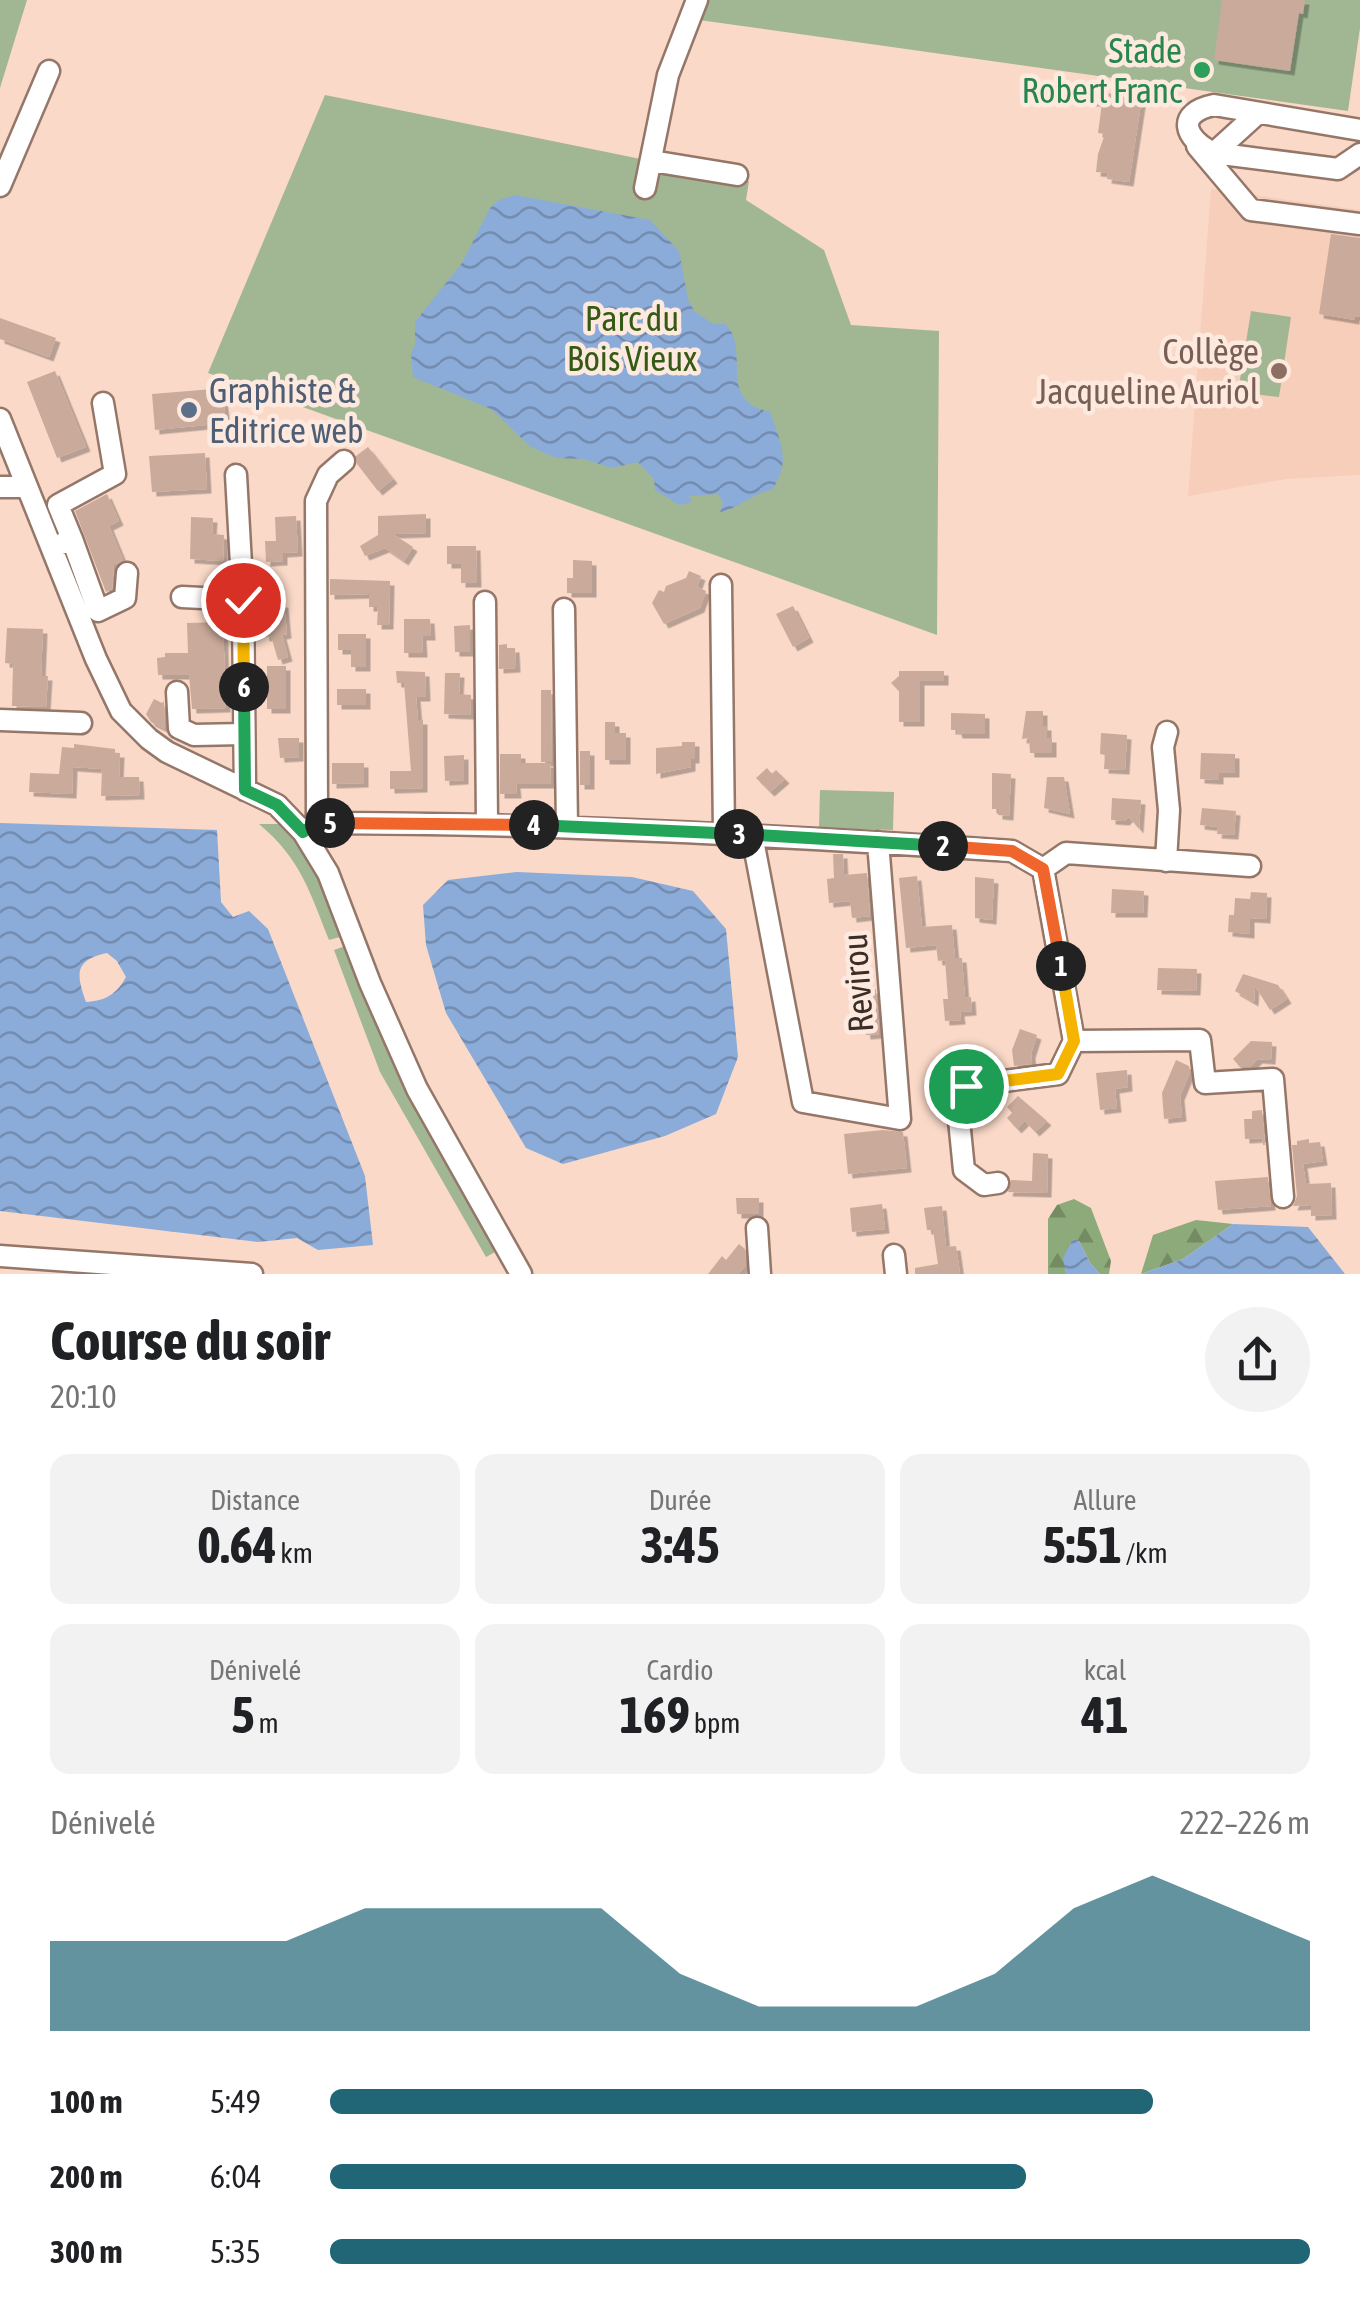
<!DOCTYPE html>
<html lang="fr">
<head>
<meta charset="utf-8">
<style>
	:root { --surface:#fff; --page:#f2f2f2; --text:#202124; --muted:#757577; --accent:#206676 }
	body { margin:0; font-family:"Asap Condensed",sans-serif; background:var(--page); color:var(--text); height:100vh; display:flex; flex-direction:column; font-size:38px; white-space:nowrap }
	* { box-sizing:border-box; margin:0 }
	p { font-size:32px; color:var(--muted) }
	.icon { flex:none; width:55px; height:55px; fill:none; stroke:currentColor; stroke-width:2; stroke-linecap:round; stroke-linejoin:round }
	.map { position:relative; height:1274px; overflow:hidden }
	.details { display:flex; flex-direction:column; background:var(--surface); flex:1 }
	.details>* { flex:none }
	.pin { position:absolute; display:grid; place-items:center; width:85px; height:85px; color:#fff; margin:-42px; border:5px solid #fff; border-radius:50%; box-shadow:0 2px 10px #0007 }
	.km { position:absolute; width:50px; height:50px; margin:-25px; border-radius:50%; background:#222; color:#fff; font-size:28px; line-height:50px; text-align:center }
	.round { display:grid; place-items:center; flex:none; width:105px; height:105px; border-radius:52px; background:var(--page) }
	.summary { display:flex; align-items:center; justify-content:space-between; height:170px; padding:0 50px }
	h1 { font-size:55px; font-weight:700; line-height:75px }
	.metrics { display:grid; grid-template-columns:repeat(3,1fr); gap:15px; height:170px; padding:10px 50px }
	.metrics div { display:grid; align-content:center; border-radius:20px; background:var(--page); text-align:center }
	.metrics b { font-size:50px; font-weight:700 }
	.metrics small { font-size:28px; font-weight:400 }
	.metrics p { font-size:28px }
	.chart { height:280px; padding:20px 50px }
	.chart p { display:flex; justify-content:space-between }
	.chart svg { width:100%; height:180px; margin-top:10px; fill:var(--accent); opacity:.7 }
	ul { padding:0 50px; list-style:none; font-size:32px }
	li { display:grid; grid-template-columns:160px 120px 1fr; align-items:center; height:75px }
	li i { height:25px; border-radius:12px; background:var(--accent) }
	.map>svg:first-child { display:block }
</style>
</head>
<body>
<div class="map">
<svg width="1360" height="1274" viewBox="0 0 1360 1274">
	<defs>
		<pattern id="forest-firs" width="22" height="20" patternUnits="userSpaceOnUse" patternTransform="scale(2.5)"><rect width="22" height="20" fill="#8caa7a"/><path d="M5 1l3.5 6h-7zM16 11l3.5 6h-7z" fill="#748b64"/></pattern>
		<pattern id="water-waves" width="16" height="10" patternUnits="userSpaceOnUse" patternTransform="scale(2.5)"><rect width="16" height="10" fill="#8babd9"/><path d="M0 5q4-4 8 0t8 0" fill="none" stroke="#738cb0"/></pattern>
		<filter id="shadow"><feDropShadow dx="4.5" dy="4.5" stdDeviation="0" flood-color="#0004"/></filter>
	</defs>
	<rect width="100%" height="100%" fill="#fad9c8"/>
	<path fill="#f7ceba" d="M1211 189 1360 210V475L1286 479 1188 496Z"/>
	<path fill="#a1b793" d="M0 0H27L0 88Z
		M708 0H1360V28L1348 111 699 20Z
		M325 95 749 181 746 200 824 250 851 325 939 331 937 635 208 373Z
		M1251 311 1291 317 1279 397 1238 392Z
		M820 790 894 792 893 830 819 828Z
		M259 824H284C315 854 328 896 344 936L329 940C310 892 300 858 259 824Z
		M348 945 499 1250 486 1257 380 1072 334 950Z"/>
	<path fill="url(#forest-firs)" d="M1074 1199 1091 1208 1111 1261 1109 1274H1100L1090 1263 1079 1241 1064 1258 1066 1274H1048V1219L1057 1205Z
		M1196 1220 1233 1224 1183 1259 1141 1274 1153 1235Z"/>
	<path fill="url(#water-waves)" fill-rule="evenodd" d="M515 195 650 220 679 251 688 299 694 311 713 324H725C753 351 714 399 770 412 780 442 792 460 772 490 753 492 739 509 720 512L723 503 718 494 689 496 692 502 679 505 655 490 654 479 638 462 612 468 584 459 556 458 531 447 491 409 413 377 411 353 415 345V322L462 263 490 208 499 200Z
		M0 823 217 830 221 902 233 917 249 911 268 929 365 1176 373 1245 318 1250 297 1238 258 1242 0 1211ZM107 953 117 961 126 977C117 994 105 1001 86 1002 76 974 74 960 107 953Z
		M517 872 632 877 693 891 726 929 738 1057 716 1114 665 1136 563 1164 526 1148 446 1013 426 945 423 905 448 880Z
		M1233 1224 1308 1227 1345 1274H1141L1183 1259Z
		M1073 1239 1079 1241 1090 1263 1100 1274H1066L1063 1258Z"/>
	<path fill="#caaa9a" filter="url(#shadow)" d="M1222 0H1305L1303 14 1299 13 1290 71 1214 60Z
		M1079 90 1142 97 1129 182 1107 179 1108 173 1096 172 1098 154 1105 134 1098 133 1102 103 1078 100Z
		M1331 234 1360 238V317L1355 316V320L1319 314Z
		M0 318 56 338 49 357 0 339Z
		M55 371 86 447 57 458 27 382Z
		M213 389V397L223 396 226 423 155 430 152 394Z
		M368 447 393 479 378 491 357 464 356 456Z
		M205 453 207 489 152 492 149 456Z
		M107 494 119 521 109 526 123 560 114 565 112 589 106 592 75 511Z
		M426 514V533L393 534 413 547 404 561 385 548 365 556 360 546 378 535V516Z
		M296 516 298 552 283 553V561L266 562 265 541H276L275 517Z
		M191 517 213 518 212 534 224 535 223 561 190 559Z
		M447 546H476L477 583H461V564H447Z
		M573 560 592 561V593H567V578H573Z
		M689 571 701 576 697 587 706 591 700 608 664 624 652 603 659 590 664 592 666 586 686 578Z
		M330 579 390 581 389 625H377L378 607H369V594L330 595Z
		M284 603 287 634 282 635 288 657 278 660 271 636 265 637 262 611 267 610 266 604Z
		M793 606 809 638 793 647 776 614Z
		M404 619H430L431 636H422L423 653H404Z
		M223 622 226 708 192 709 189 675H158L157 658 165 657V653H188L187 623Z
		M470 625V652H455L454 626Z
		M7 628 43 629 41 676H48L46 707 12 706 13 664 5 663Z
		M338 634H366V667H351V650H338Z
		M507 644V648H515L516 668 499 669V645Z
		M267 666H286V709H267Z
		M396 671 425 672 426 697H416L418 720H423V788L390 789V771H411L404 683H397Z
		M899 671H944V681H920V722H899V691L891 683 899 676Z
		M445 673H460L459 694 471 695 470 715 444 714Z
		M337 689H366V705H337Z
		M541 690H551L552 762H541Z
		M154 699 162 703 164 701 165 729 151 722 146 714Z
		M1026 711H1043V726H1047V738H1052V753H1030L1029 738 1022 739Z
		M951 713 985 714V734H958L957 730H951Z
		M605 722H615V733H626V760H605Z
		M1101 733 1127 735 1125 770 1104 769 1105 755 1100 754Z
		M278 738H299V757L280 758Z
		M682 742H695V759H691V767L656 774V748L682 746Z
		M74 744 115 749V753H120L119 777H139L140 795 101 796 102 769 73 767 72 794 29 792 30 773 59 774 62 747 74 748Z
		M580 751H590V785H580Z
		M1201 753 1235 754V773H1219V780L1200 779Z
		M500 754H521V763H550L551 784H516L517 794H500Z
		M464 755V780L445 781 444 756Z
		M332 763H364V783L332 784Z
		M767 768 772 774 776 770 785 779 770 792 756 778Z
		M992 773 1011 774 1009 816 998 815V809H992Z
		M1047 777H1064L1070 814 1044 808Z
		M1112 798 1141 800 1139 829 1129 817 1125 821 1111 820Z
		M1202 808 1236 811 1234 835 1217 834 1218 827 1200 825Z
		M833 854H843L844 875 867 873 870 916 852 918 850 901 829 903 827 879 834 878Z
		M917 876 922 927 952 925 955 958H962L965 998 971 997 972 1011 960 1012 961 1020 945 1021 943 999H948L945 960 938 961 936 945 906 948 899 878Z
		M975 877 994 879 992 920 975 918Z
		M1112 889 1144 891 1143 913H1111Z
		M1251 892 1267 893 1266 919 1250 918V934L1228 932 1229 915H1234L1235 898 1250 899Z
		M1158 968 1197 969 1196 991 1157 990Z
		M1243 974 1278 985 1287 999 1270 1010 1255 986 1254 1002 1235 991Z
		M876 989 879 1034 866 1035 862 990Z
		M1020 1029 1037 1035 1031 1054 1032 1064 1014 1066 1012 1050Z
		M1251 1041 1272 1042 1271 1060 1258 1059 1250 1067H1240L1233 1059Z
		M1176 1060 1189 1066 1190 1072 1180 1096 1182 1117 1164 1119 1162 1093Z
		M1127 1070 1128 1087 1115 1089 1117 1108 1100 1110 1096 1073Z
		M1018 1096 1047 1121 1035 1132 1025 1121 1017 1129 1007 1118 1012 1113 1007 1107Z
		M1262 1110 1265 1145H1263L1262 1138 1245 1139 1244 1119H1252V1111Z
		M883 1130 903 1132 907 1168 848 1174 844 1134Z
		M1309 1139V1143L1320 1142 1323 1161 1303 1164 1306 1184 1331 1183 1332 1215 1311 1216V1205L1293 1206 1297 1196 1292 1145H1297V1141Z
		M1033 1153 1048 1154 1047 1193 1008 1192 1011 1180 1032 1181Z
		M1268 1177 1271 1206 1218 1210 1215 1181Z
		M736 1198H759V1214H737Z
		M882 1204 885 1229 852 1232 850 1208Z
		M942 1206 946 1247 956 1246 960 1274H915V1268L938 1264 933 1230H927L924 1208Z
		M739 1244 745 1249 746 1265 738 1274H708L722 1256 726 1260Z"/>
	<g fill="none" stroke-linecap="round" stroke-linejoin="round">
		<defs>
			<path id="minor" d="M1258 113 1214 153C1184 139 1175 113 1214 105L1360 130
				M1197 146 1251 210 1360 224
				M1214 153 1338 169 1360 154
				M652 161 737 175
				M0 186 49 71
				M645 188 668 75 697 0
				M0 419 96 659 121 711 149 739 167 752 277 805 303 832 328 873 370 983 417 1089 521 1274
				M236 475 243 600
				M0 487H27
				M72 539 98 611 125 598 127 573
				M52 548 72 539 58 505 115 474 103 403
				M721 585 724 833
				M182 597 243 600 245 790
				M485 602 487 823
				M564 609 567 827
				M177 692 179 728 194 735 244 734
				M0 720 81 723
				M317 823 316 501 328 475 344 461
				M303 832 317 823C549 823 780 836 1012 851L1043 869 1066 853 1250 866
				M752 835 803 1102 900 1119 878 842
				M1166 861 1169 810 1163 747 1167 732
				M1043 869 1074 1041 1200 1040 1205 1083 1273 1079 1283 1197
				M998 1183 984 1185 964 1170 957 1100 966 1086 1058 1074 1074 1041
				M757 1228 760 1274
				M894 1255 896 1274
				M0 1256 252 1274"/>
		</defs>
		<use href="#minor" stroke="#957769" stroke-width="25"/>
		<use href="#minor" stroke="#fff" stroke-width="20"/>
	</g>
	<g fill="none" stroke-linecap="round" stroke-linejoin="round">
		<defs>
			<path id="split-1" d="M966 1086 1058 1074 1074 1041 1061 966"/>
			<path id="split-2" d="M943 846 1012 851 1043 869 1061 966"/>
			<path id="split-3" d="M739 834 943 846"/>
			<path id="split-4" d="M534 825 739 834"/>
			<path id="split-5" d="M330 823 534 825"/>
			<path id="split-6" d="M244 687 245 790 277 805 303 832 317 823H330"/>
			<path id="split-7" d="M243 600 244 687"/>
		</defs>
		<use href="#split-1" stroke="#fff" stroke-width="20"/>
		<use href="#split-2" stroke="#fff" stroke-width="20"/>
		<use href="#split-3" stroke="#fff" stroke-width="20"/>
		<use href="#split-4" stroke="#fff" stroke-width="20"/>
		<use href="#split-5" stroke="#fff" stroke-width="20"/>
		<use href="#split-6" stroke="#fff" stroke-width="20"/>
		<use href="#split-7" stroke="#fff" stroke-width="20"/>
		<use href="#split-1" stroke="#f5b400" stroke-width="12"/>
		<use href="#split-2" stroke="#f0652b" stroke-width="12"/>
		<use href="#split-3" stroke="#22a559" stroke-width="12"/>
		<use href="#split-4" stroke="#22a559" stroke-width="12"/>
		<use href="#split-5" stroke="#f0652b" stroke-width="12"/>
		<use href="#split-6" stroke="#22a559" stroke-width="12"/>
		<use href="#split-7" stroke="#f5b400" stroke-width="12"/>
	</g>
	<circle fill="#2e9e5b" stroke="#fee9df" stroke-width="4" cx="1202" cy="70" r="10"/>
	<circle fill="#8d6e63" stroke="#fee9df" stroke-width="4" cx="1279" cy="371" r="10"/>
	<circle fill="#5c6f8a" stroke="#fee9df" stroke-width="4" cx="189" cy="410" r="10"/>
	<g text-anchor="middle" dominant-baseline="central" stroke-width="9" stroke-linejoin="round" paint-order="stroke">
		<g font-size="35" fill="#27864d" stroke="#fee9df" text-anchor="end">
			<text x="1182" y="50">Stade<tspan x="1182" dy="40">Robert Franc</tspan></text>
		</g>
		<g font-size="35" fill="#355a15" stroke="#fee9df">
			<text x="632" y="318">Parc du<tspan x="632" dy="40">Bois Vieux</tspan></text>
		</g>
		<g font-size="35" fill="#785e54" stroke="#fee9df" text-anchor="end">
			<text x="1259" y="351">Collège<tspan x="1259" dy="40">Jacqueline Auriol</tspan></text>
		</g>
		<g font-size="35" fill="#4e5e75" stroke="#fee9df" text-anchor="start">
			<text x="209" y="390">Graphiste &amp;<tspan x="209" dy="40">Editrice web</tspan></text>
		</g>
		<g font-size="35" fill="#3b2e28" stroke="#fee9df">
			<text transform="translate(857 983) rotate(-94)">Revirou</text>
		</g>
	</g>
</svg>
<div class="pin" style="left:966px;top:1086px;background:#1e9e55"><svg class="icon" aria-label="arrive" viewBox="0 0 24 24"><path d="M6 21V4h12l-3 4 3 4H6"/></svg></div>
<div class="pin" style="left:243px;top:600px;background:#d93025"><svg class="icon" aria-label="check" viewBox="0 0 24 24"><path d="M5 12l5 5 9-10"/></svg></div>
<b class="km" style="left:1061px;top:966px">1</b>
<b class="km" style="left:943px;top:846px">2</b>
<b class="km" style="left:739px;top:834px">3</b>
<b class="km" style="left:534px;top:825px">4</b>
<b class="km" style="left:330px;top:823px">5</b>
<b class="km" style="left:244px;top:687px">6</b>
</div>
<section class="details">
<div class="summary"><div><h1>Course du soir</h1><p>20:10</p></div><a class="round"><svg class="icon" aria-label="share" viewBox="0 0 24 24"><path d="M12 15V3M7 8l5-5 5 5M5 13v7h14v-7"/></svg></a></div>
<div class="metrics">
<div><p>Distance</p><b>0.64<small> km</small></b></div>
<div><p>Durée</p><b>3:45</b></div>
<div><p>Allure</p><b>5:51<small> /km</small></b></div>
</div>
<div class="metrics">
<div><p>Dénivelé</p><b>5<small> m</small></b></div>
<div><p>Cardio</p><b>169<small> bpm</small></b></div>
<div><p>kcal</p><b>41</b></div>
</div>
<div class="chart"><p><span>Dénivelé</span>222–226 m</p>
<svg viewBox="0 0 160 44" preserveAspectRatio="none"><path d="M0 44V22L10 22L20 22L30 22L40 14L50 14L60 14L70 14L80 30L90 38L100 38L110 38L120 30L130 14L140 6L150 14L160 22V44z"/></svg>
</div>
<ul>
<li><b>100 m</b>5:49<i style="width:84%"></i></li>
<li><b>200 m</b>6:04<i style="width:71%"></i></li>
<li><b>300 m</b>5:35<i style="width:100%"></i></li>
</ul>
</section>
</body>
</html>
